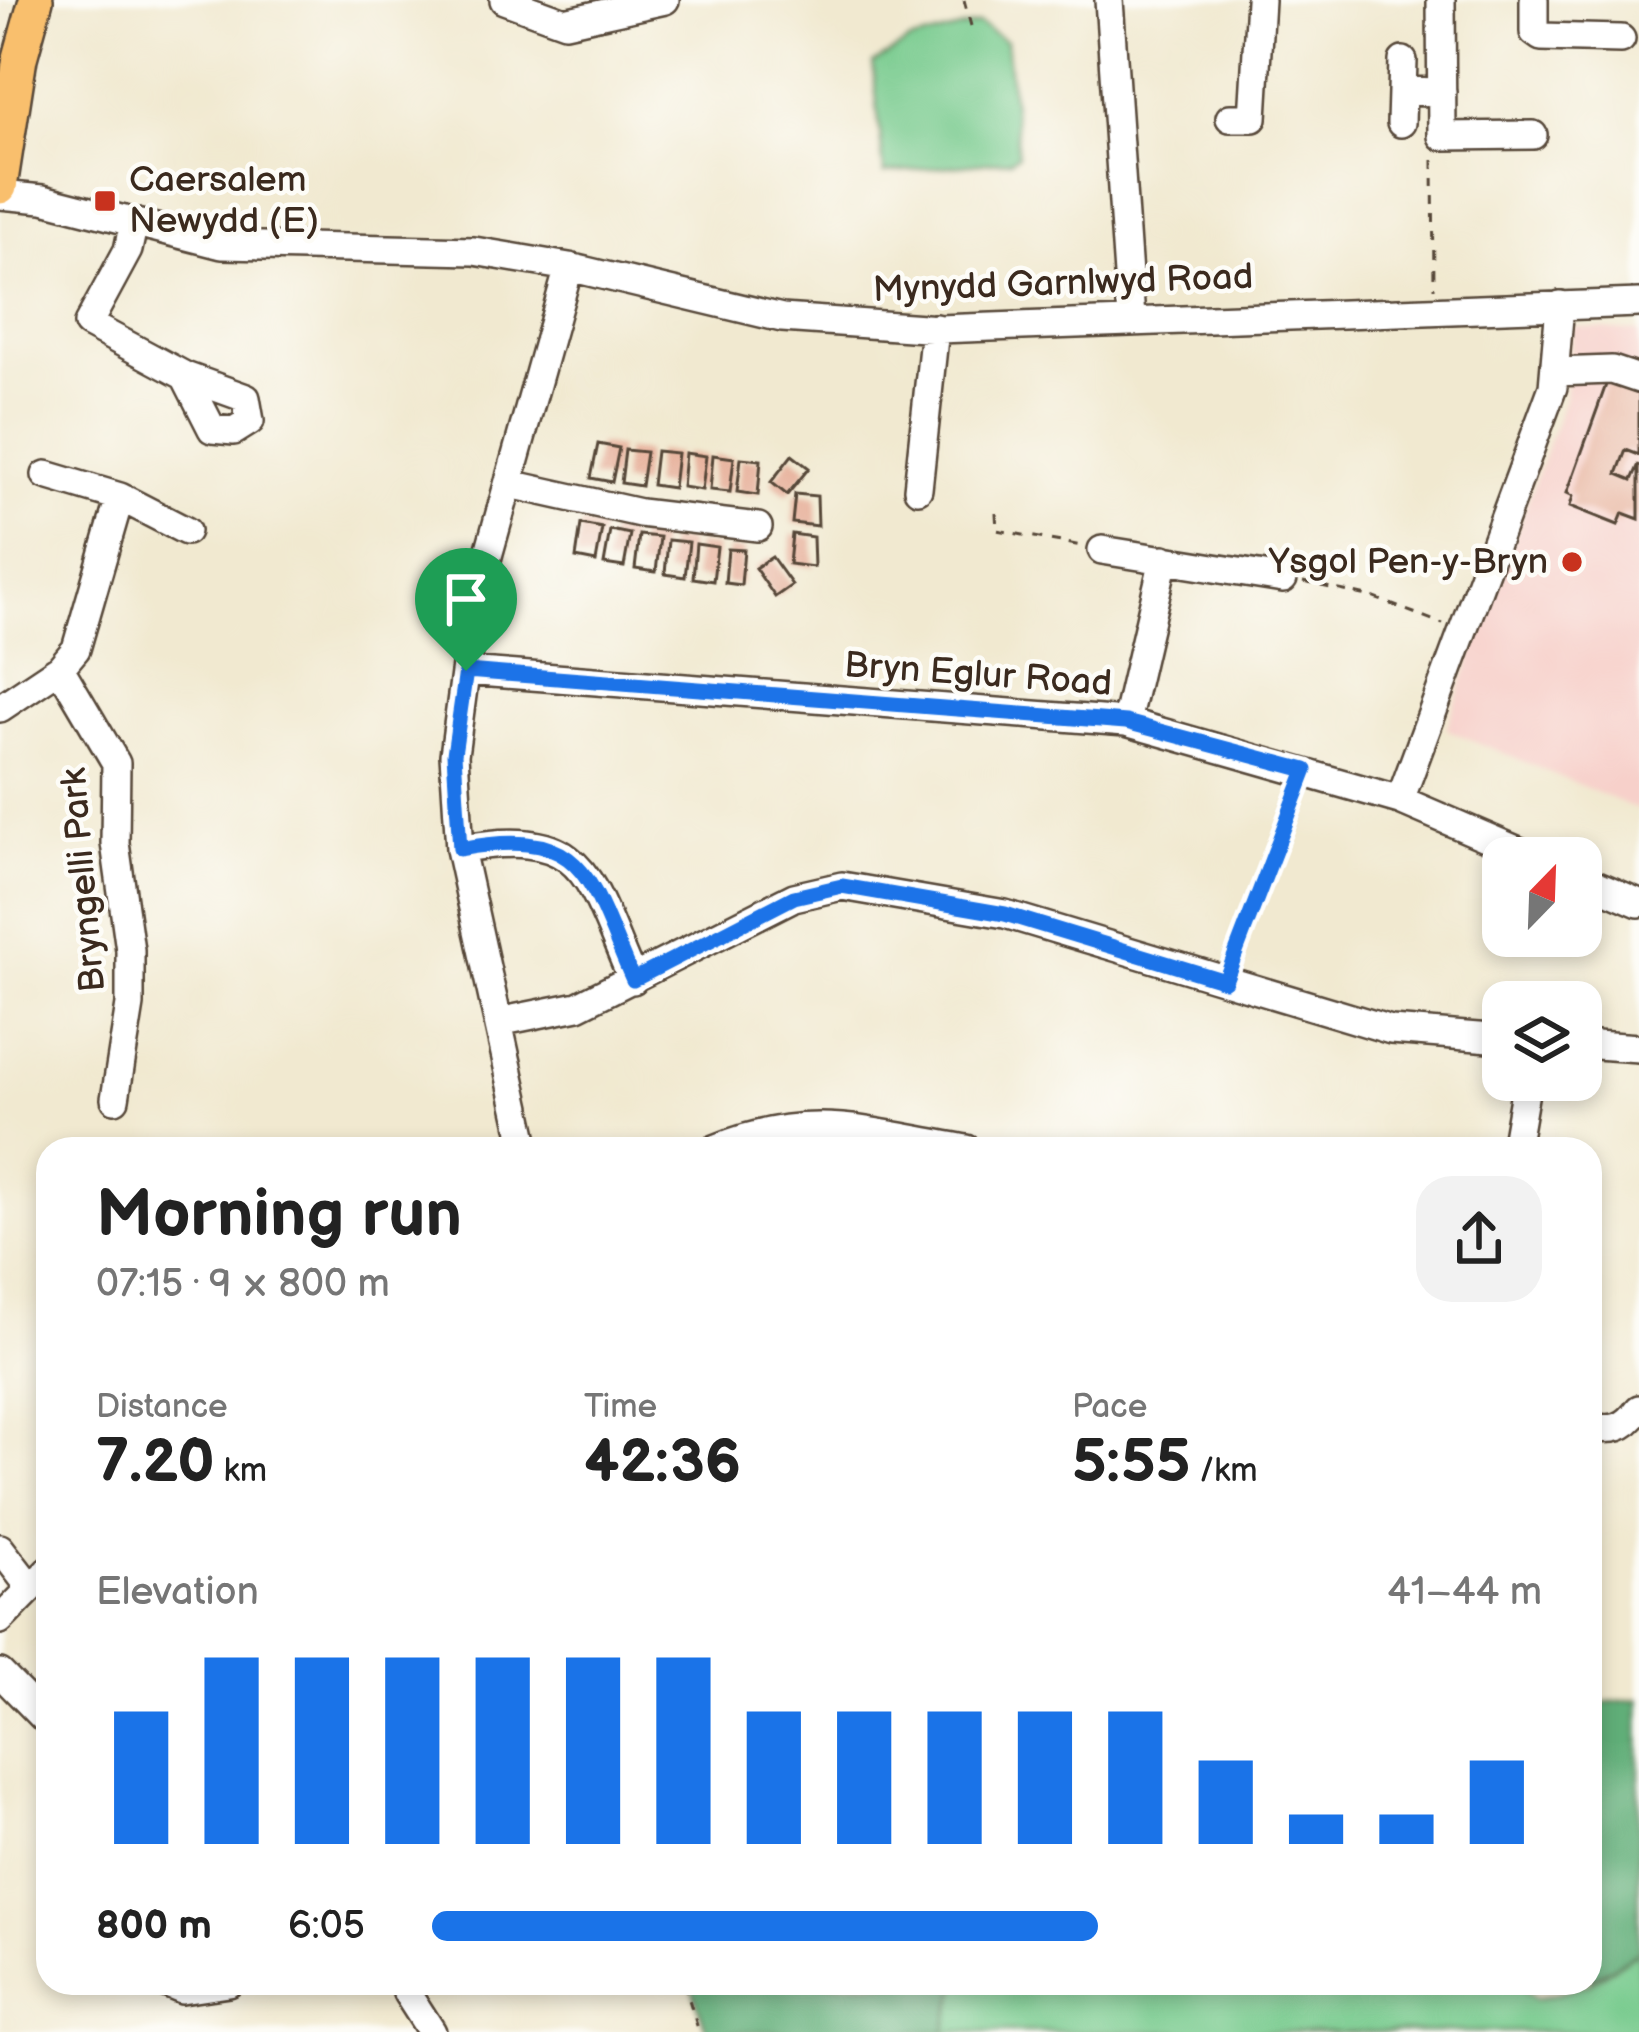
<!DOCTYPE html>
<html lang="en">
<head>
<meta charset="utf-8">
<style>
	:root { --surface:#fff; --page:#f2f2f2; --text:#222; --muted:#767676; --accent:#1a73e8 }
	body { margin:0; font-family:"Balsamiq Sans",sans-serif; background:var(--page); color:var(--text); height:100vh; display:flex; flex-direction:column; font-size:45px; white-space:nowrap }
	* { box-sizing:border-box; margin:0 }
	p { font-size:39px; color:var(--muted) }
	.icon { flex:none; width:66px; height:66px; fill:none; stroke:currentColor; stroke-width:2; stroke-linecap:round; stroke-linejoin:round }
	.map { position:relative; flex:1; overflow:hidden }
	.details { position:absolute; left:36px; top:1137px; width:1566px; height:858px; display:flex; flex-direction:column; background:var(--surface); border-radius:36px; box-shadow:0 6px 18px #0003 }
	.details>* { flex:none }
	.needle { width:78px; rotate:23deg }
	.fabs { position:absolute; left:1482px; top:837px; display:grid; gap:24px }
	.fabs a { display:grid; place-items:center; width:120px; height:120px; border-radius:24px; background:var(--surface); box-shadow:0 6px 18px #0003; font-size:60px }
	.pin { position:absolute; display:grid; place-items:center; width:102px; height:102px; color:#fff; margin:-123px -51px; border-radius:50% 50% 50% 0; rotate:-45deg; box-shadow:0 0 12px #0007 }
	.pin .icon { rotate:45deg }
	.round { display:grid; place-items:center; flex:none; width:126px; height:126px; border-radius:36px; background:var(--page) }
	.head { display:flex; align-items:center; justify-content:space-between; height:204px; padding:0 60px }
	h1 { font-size:66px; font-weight:800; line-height:90px }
	.stats { display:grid; grid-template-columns:repeat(3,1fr); gap:18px; height:204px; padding:12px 60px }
	.stats div { display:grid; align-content:center }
	.stats b { font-size:60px; font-weight:800 }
	.stats small { font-size:33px; font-weight:400 }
	.stats p { font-size:33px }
	.chart { height:336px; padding:24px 60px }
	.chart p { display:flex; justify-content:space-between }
	.chart svg { width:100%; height:216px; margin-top:12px; stroke:var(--accent); stroke-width:6 }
	ul { padding:0 60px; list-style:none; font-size:39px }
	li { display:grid; grid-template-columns:192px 144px 1fr; align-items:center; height:90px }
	li i { height:30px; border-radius:15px; background:var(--accent) }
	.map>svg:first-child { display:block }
</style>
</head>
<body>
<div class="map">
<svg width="1639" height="2032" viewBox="0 0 1639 2032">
	<rect width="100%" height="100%" fill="#fdfcf7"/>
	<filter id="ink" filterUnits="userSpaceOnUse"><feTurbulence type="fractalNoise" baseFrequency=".00833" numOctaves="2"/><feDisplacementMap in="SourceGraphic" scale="24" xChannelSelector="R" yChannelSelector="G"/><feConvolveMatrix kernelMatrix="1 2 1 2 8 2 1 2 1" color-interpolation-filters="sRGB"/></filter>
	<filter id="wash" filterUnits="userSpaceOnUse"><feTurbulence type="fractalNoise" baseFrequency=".004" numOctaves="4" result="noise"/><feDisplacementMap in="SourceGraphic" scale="48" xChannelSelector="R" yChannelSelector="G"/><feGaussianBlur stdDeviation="2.7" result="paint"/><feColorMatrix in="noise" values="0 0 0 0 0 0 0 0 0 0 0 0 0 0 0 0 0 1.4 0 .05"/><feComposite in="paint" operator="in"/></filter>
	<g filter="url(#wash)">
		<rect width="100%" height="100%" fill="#f1e9d0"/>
		<path fill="#f7d0ca" d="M1573 326 1639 332V810L1446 729 1565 396Z"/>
		<path fill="#77ca8d" stroke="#597a56" stroke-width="3" d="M979 24 1006 41 1018 155 1010 160 884 173 873 64 909 42Z
			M1639 1951V2032H945L958 1983H1516L1536 1999 1590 1983Z"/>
		<path fill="#61ae78" stroke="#4e6c4b" stroke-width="3" d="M1639 1699V1951L1590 1979V1704Z
			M690 1983H958L945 2032H707Z"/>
		<g id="blocks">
			<path fill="#e6ae98" d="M1607 382 1639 394V455L1626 450 1617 474 1632 480 1639 464V519L1623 513 1618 525 1570 506 1573 496 1567 493Z
				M598 444 619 448 612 482 591 478Z
				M625 450 646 452 641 486 621 483Z
				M656 451 677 453 673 488 652 485Z
				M685 453 706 456 702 490 682 487Z
				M713 455 734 458 730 492 710 490Z
				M792 455 809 468 787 495 771 482Z
				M741 458 761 460 758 495 737 492Z
				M795 494 817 496 818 526 792 523Z
				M581 524 602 528 596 562 576 558Z
				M610 530 630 534 624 567 604 564Z
				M792 534 813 537 814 567 789 564Z
				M639 535 660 537 656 572 635 569Z
				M668 540 689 542 685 577 665 574Z
				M696 544 717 547 713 581 693 578Z
				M728 549 744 550 741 585 725 583Z
				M772 557 792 585 775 597 755 568Z"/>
		</g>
	</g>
	<g filter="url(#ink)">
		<use href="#blocks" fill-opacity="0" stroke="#564739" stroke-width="3"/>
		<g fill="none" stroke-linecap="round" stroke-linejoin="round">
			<defs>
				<path id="minor" d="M504 0 565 22 665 0
					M1109 0 1131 319
					M1441 0 1442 136 1533 135
					M1534 0V32L1541 37 1621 39
					M1403 61 1402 91 1442 92
					M1230 118H1253L1260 0
					M1401 123 1402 91
					M0 195 43 199 222 245 474 251 569 267 782 318 939 329 1639 303
					M134 222 128 250 88 324 185 376 246 398 250 421 234 431 212 429 185 376
					M1555 372 1612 370 1639 379
					M46 475 120 497 186 531
					M510 484 640 513 758 527
					M918 489 935 328
					M1102 550 1283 579
					M60 668 116 763 115 843 130 950V1005L115 1099
					M466 671 1126 722 1400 800 1535 858
					M0 708 60 668 76 649 120 497
					M1126 722 1164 559
					M1400 800 1553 387 1560 305
					M460 849C589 825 588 879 633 980
					M1581 878 1639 903
					M498 1022 578 1006 794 897 842 886 1005 914 1391 1030 1503 1039
					M1581 1044 1639 1048
					M526 1149 460 849 454 755 474 606 569 267
					M715 1149C811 1109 869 1133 967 1149
					M1515 1149 1527 1080
					M1590 1427C1613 1431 1625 1429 1639 1409
					M0 1548 30 1587
					M0 1620 48 1571
					M0 1673 48 1722
					M165 1983 182 1990 229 1983
					M407 1993 432 2032"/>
				<path id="major" d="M0 187 20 58 36 0"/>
			</defs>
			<use href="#minor" stroke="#564739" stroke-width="32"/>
			<use href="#major" stroke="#564739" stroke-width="38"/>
			<path stroke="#564739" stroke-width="3" stroke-dasharray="9 9" stroke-linecap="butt" d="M964 0 971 26
				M1433 160 1434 288
				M996 513 997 530 1082 546
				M1303 582 1372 597 1443 624
				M1234 957 1297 792
				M684 1983 699 2032"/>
			<use href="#minor" stroke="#fff" stroke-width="27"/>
			<use href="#major" stroke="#f9bf6d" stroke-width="33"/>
		</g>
	</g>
	<g fill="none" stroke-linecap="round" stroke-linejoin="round" filter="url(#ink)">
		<defs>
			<path id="route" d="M466 671 1126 722 1306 770 1225 981 1005 914 842 886 794 897 633 980C588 879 589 825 460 849L454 754Z"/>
		</defs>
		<use href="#route" stroke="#fff" stroke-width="24"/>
		<use href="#route" stroke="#1a73e8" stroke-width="15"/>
	</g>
	<g fill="#c8321e" stroke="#fdfcf7" stroke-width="4.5">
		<rect x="93" y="189" width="24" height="24" rx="6"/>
		<circle cx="1572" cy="562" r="12"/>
	</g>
	<g text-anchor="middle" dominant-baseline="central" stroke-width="9" stroke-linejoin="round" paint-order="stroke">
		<g font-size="36" fill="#3b2a1e" stroke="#fdfcf7" text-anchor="start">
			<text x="129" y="180">Caersalem<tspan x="129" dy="41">Newydd (E)</tspan></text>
			<text x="1548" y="562" text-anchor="end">Ysgol Pen-y-Bryn</text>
		</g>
		<g font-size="36" fill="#3b2a1e" stroke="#fdfcf7">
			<text transform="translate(1063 284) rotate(-2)">Mynydd Garnlwyd Road</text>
			<text transform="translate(978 675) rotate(4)">Bryn Eglur Road</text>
			<text transform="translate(84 880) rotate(-95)">Bryngelli Park</text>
		</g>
	</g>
</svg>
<div class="fabs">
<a><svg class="needle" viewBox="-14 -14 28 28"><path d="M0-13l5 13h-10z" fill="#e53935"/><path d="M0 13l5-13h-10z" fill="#767676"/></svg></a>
<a><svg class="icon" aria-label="layers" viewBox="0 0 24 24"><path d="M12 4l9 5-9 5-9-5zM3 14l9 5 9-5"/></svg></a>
</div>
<div class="pin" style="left:466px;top:671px;background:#1e9e55"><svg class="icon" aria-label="arrive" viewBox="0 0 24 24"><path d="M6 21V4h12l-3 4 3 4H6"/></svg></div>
<section class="details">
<div class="head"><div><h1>Morning run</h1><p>07:15 · 9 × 800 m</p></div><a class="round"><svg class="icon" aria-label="share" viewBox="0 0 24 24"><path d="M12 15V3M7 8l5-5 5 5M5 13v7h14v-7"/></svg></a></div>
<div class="stats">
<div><p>Distance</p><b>7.20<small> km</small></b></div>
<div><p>Time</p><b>42:36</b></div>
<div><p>Pace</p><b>5:55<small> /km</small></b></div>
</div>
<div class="chart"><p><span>Elevation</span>41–44 m</p>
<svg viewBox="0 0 160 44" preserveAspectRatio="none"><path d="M5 44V17M15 44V6M25 44V6M35 44V6M45 44V6M55 44V6M65 44V6M75 44V17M85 44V17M95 44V17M105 44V17M115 44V17M125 44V27M135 44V38M145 44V38M155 44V27"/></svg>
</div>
<ul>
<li><b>800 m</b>6:05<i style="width:60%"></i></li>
</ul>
</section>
</div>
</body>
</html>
